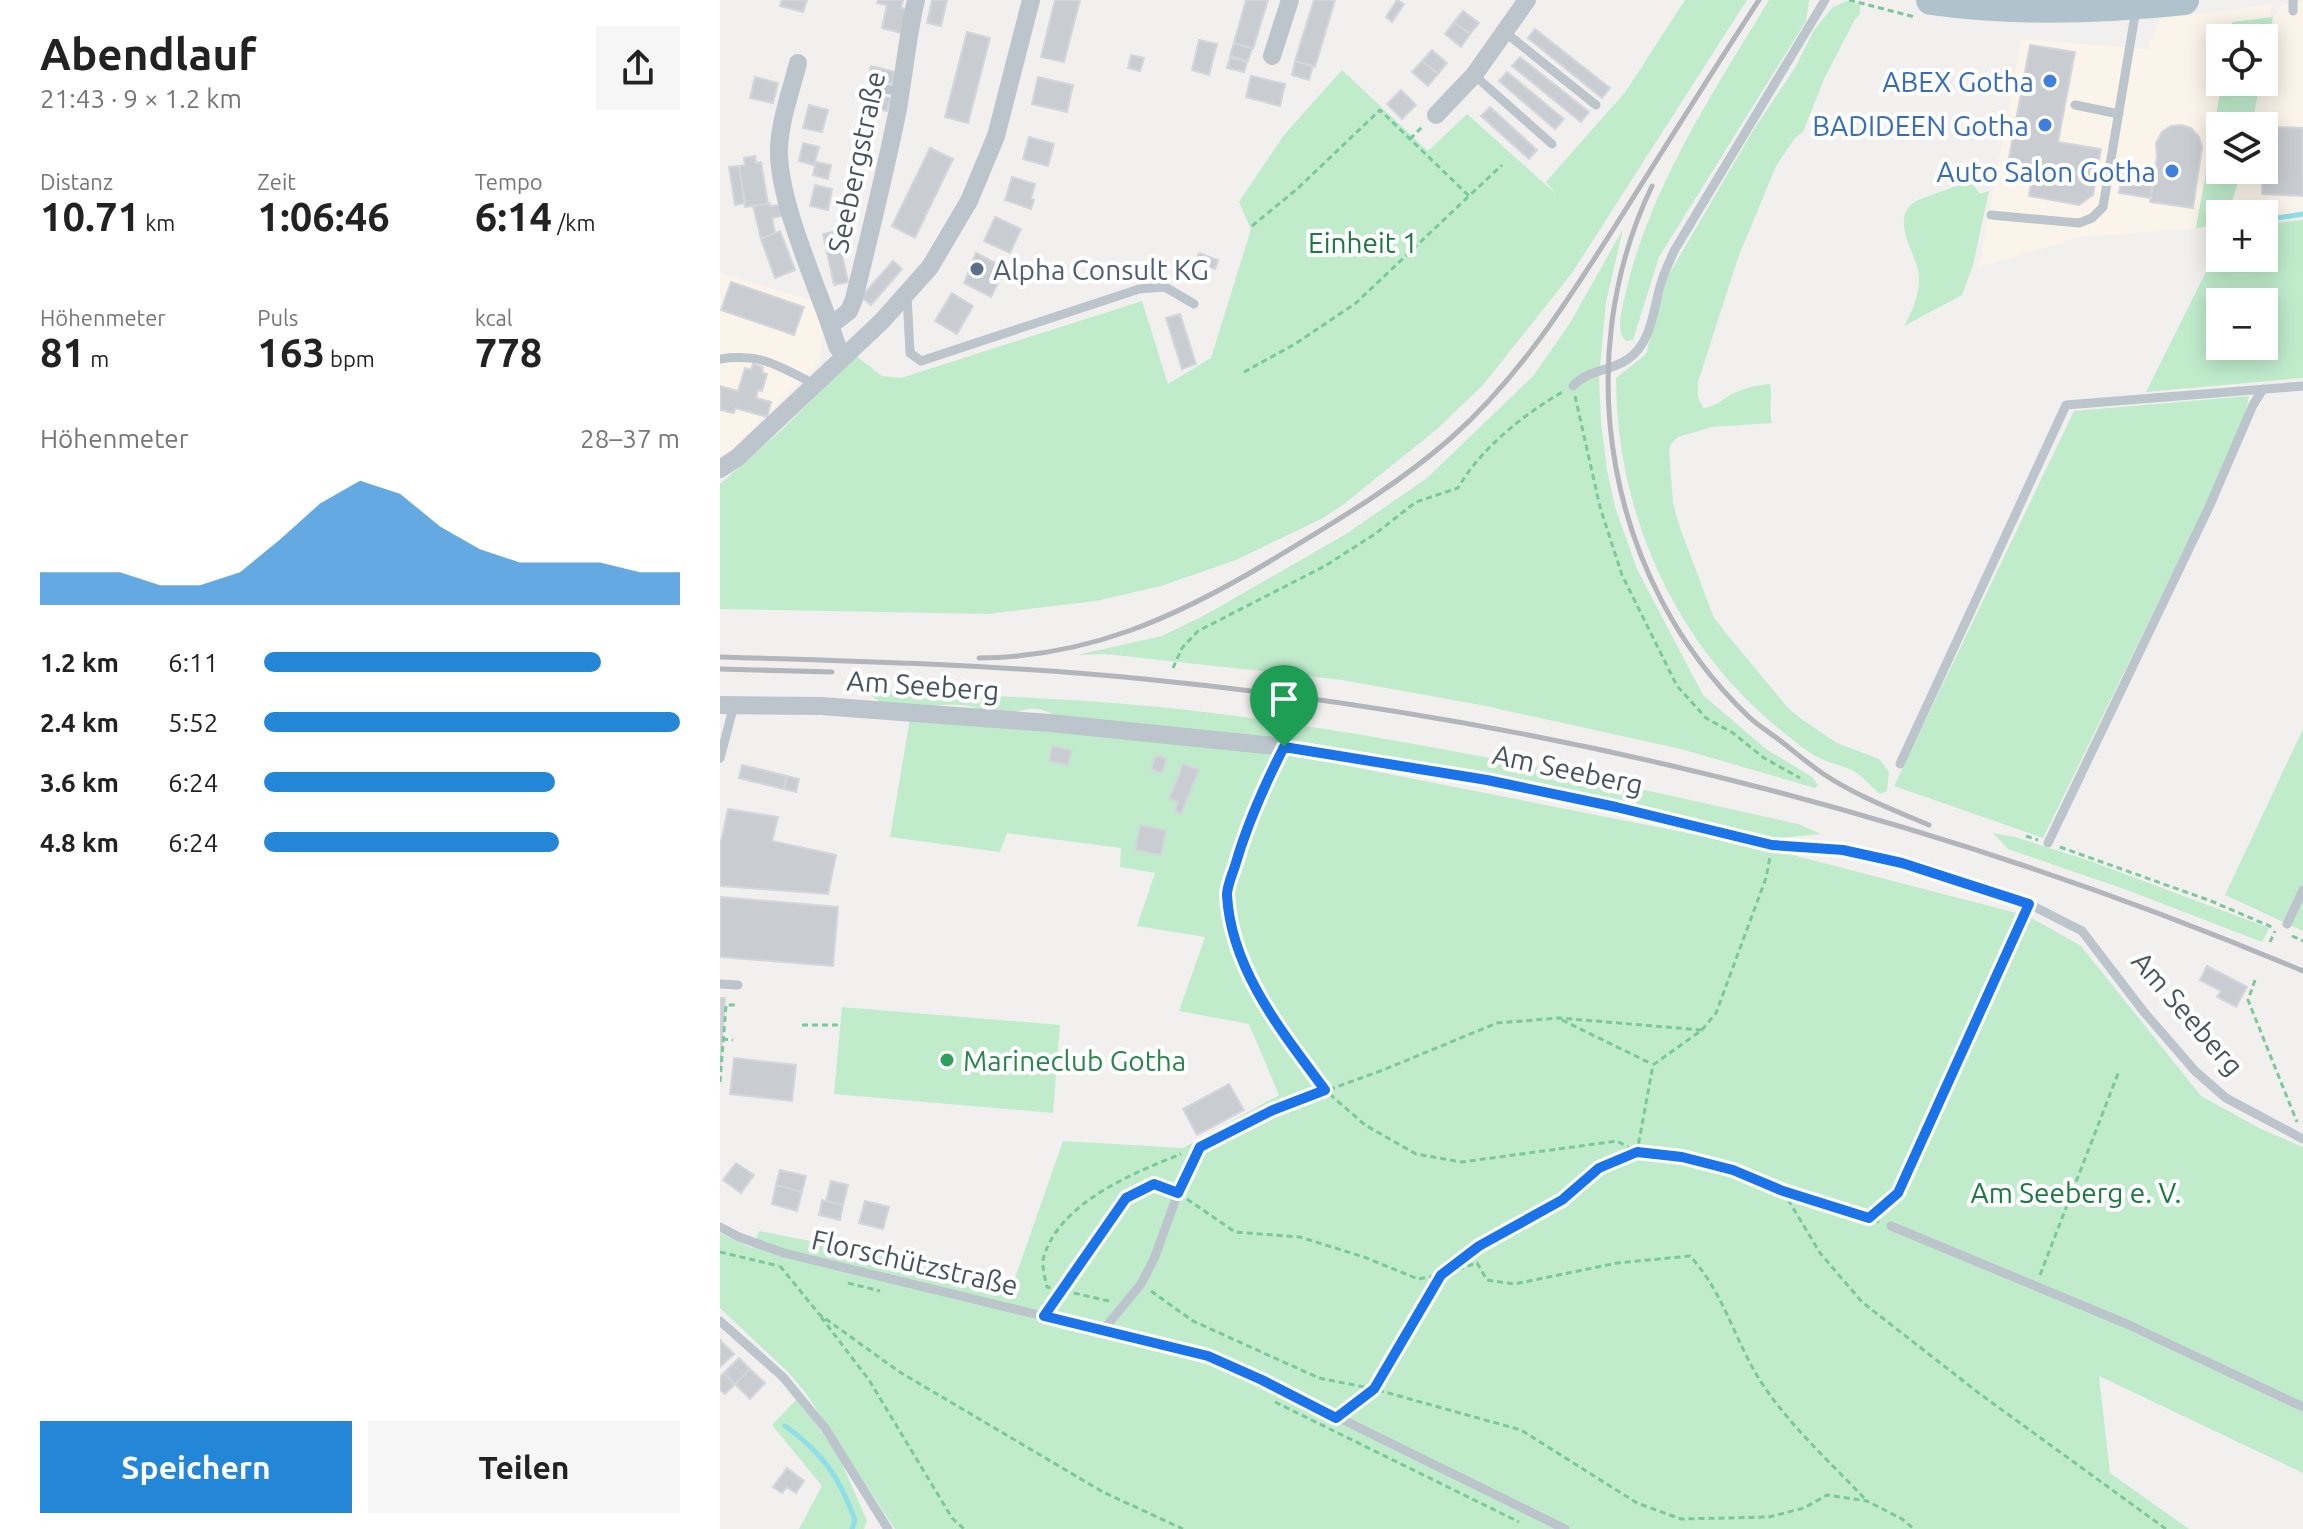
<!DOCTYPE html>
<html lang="de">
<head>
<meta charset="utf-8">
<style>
	:root { --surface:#fff; --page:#f6f6f6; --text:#222; --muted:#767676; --accent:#2486d7 }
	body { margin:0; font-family:Ubuntu,sans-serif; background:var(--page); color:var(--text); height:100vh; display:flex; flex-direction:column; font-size:30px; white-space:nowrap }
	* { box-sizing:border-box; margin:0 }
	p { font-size:26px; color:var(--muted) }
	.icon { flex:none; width:44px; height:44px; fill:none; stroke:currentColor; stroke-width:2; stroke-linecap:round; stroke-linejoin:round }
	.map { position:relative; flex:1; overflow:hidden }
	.sheet { display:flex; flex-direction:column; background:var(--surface); width:720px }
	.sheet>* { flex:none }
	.fabs { position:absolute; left:1486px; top:24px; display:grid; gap:16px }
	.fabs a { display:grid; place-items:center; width:72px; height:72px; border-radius:0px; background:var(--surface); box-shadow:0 4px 20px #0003; font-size:40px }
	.pin { position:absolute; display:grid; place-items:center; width:68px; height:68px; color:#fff; margin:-82px -34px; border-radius:50% 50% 50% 0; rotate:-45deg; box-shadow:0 0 8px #0007 }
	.pin .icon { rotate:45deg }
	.round { display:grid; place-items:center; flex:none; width:84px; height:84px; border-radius:0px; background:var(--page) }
	.overview { display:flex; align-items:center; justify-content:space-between; height:136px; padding:0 40px }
	h1 { font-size:44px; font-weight:700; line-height:60px }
	.figures { display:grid; grid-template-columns:repeat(3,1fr); gap:12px; height:136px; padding:8px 40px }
	.figures div { display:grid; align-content:center }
	.figures b { font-size:40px; font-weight:700 }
	.figures small { font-size:22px; font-weight:400 }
	.figures p { font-size:22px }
	.chart { height:224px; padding:16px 40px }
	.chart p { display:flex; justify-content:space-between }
	.chart svg { width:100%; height:144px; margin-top:8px; fill:var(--accent); opacity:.7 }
	.action { display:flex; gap:16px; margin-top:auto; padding:16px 40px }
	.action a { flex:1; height:92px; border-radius:0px; background:var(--accent); color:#fff; font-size:32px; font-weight:700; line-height:92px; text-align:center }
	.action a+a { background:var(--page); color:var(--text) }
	ul { padding:0 40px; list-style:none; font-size:26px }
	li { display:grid; grid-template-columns:128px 96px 1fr; align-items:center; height:60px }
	li i { height:20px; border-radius:10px; background:var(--accent) }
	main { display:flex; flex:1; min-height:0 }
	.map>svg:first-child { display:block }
</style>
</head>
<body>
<main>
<section class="sheet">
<div class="overview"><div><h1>Abendlauf</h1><p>21:43 · 9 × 1.2 km</p></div><a class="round"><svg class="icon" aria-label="share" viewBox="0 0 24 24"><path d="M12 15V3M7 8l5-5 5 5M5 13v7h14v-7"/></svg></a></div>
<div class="figures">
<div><p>Distanz</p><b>10.71<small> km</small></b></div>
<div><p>Zeit</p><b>1:06:46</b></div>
<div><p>Tempo</p><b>6:14<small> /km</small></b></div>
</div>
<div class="figures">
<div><p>Höhenmeter</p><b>81<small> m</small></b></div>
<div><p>Puls</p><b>163<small> bpm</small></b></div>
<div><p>kcal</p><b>778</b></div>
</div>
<div class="chart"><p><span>Höhenmeter</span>28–37 m</p>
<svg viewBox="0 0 160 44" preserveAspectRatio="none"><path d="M0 44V34L10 34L20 34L30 38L40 38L50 34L60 24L70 13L80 6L90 10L100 20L110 27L120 31L130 31L140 31L150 34L160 34V44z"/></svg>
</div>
<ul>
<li><b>1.2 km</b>6:11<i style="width:81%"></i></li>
<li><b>2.4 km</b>5:52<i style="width:100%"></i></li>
<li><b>3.6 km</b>6:24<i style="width:70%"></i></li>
<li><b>4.8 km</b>6:24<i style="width:71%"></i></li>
</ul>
<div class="action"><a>Speichern</a><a>Teilen</a></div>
</section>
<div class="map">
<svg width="1583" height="1529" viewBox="0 0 1583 1529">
	<rect width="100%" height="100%" fill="#f2efef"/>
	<path fill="#fbf4ea" d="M1583 1V212L1544 218V214H1500V227L1361 237 1259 267 1301 39 1427 49 1440 19 1552 4 1544 62V38H1500V82H1541L1535 126H1500V170H1544V126H1536L1553 17 1562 5Z
		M0 273 91 300 102 329 99 363 10 451 0 456Z"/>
	<path fill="#c0eccc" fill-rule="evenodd" d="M965 0H1027L852 273 763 385 716 430 624 504 603 518 516 560 441 586 376 601 267 614 0 609V484L63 429 136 356 162 376 181 378 422 301 448 384 491 358 531 229 519 202 564 135 622 70 708 151 747 114 837 195 826 182 906 91Z
		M1049 0H1089L1086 21 939 257 913 340 906 341C895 331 902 310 905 295 930 187 992 94 1049 0Z
		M1127 1 1140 5V14L1134 21 1104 79 1083 132 1075 138 1056 166 1018 258 978 382V397L983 408C995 407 1002 400 1012 394 1024 388 1036 385 1050 384 1053 398 1048 409 1052 423L992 427 958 437 951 444 949 450 953 503 960 528 994 618 1010 638 1068 708 1080 718 1117 743 1159 759 1169 772 1167 791 1160 794C1150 786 1143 776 1132 770 1123 766 1113 764 1104 760 1091 755 1079 745 1068 736 958 651 896 516 896 378L926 354 948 276 1034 129 1075 68 1094 30 1113 7Z
		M1553 17 1544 63V38H1510L1512 22Z
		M1502 82H1540L1532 126H1500V170H1522L1508 214H1500V225L1476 228Z
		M1250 181 1260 194 1269 191 1253 265 1242 295 1184 326C1192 313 1200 292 1199 276 1196 251 1167 217 1198 200Z
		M1583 220V378L1426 392 1500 244V258H1544V224ZM1500 302H1544V346H1500Z
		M903 229 886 302 879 377 881 423 887 470 895 507 917 569 983 695 1046 749 1092 777 1098 785 1095 788 961 749 761 705 622 680 386 654 357 655 442 636 485 615 626 534 707 478 814 375 850 323Z
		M1529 396 1525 417 1501 474 1323 838 1174 786 1354 411Z
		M146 690C258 696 372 698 484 712 684 736 882 780 1078 824L1101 834 1059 838 1028 835 851 792 737 769 552 738 346 719C336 716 326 710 316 709 304 707 296 714 285 715 271 716 261 708 248 706 216 700 169 719 146 690Z
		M190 719 552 751 1049 849 1308 916 1361 946 1481 1096 1541 1129 1583 1147V1473L1379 1376 1390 1473 1469 1529H175L85 1392 68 1372 0 1308V1233L32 1248 39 1231 294 1281 343 1141 463 1148 559 1095 529 1024 459 1011 485 937 417 926 435 873 400 867 401 848 287 833 280 852 170 837Z
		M1583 729V931L1505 895Z
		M1273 833 1295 837 1370 861 1549 928 1542 942 1407 890 1288 849Z
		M122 1007 340 1025 333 1113 114 1094Z
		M78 1398 120 1459 147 1521 144 1529H79L102 1486 52 1425Z"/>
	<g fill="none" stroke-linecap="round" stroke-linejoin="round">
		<path stroke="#90dee7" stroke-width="5" d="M1544 220 1583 214
			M65 1426C102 1452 120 1478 135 1520L132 1529"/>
	</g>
	<path fill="#c9cdd1" stroke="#d3d6da" stroke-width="2" d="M62 0H87L83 12 60 6Z
		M158 0H183L181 8 187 9 181 33 162 28 167 5 157 3Z
		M212 0H227L221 26 207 23Z
		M335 0H360L344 62 321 57Z
		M526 0H548L533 49 514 43Z
		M594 0H615L595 67 575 61Z
		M677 0 684 4 672 22 666 17Z
		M743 11 759 23 750 34 734 22Z
		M734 22 750 34 741 47 725 34Z
		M815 29 890 88 882 98 808 38Z
		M247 32 270 38 248 123 225 117Z
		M479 40 497 44 489 75 472 70Z
		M514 43 532 48 528 61 510 56Z
		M1310 45 1355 52 1338 142 1381 149 1373 195 1359 205 1309 196 1312 178 1286 174Z
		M712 50 727 63 718 74 702 61Z
		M411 55 424 58 420 71 408 68Z
		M800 57 869 112 861 122 792 66Z
		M510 58 527 62 524 72 507 68Z
		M575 61 593 66 589 80 572 75Z
		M702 61 718 74 708 86 692 72Z
		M151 66 175 72 173 84 148 79Z
		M787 72 844 119 835 129 779 81Z
		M531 76 565 84 560 106 526 97Z
		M35 77 58 83 53 103 30 98Z
		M318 77 353 85 347 112 312 104Z
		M681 90 696 105 682 119 667 104Z
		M145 93 170 98 167 111 142 106Z
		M89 105 108 110 102 132 83 128Z
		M770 107 817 150 809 159 761 116Z
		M1461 125 1471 128 1479 137 1482 147 1473 208 1430 202 1437 156 1436 143 1442 132 1451 126Z
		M1557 127 1583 128V196L1542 194 1543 170 1556 169Z
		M309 137 334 144 328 166 303 159Z
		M83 143 99 147 94 165 79 161Z
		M210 148 233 159 195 238 172 226Z
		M35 156 36 163 41 162 48 204 25 207 19 166 25 165 24 158Z
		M96 162 111 165 108 179 93 175Z
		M19 166 25 203 15 205 9 167Z
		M1402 172 1434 177 1431 198 1399 193Z
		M292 177 315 184 311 199 314 200 311 209 285 200Z
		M95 185 112 189 108 210 90 206Z
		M50 203V206L60 205 63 216 52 218 55 233 41 239 33 206Z
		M275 217 301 229 290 253 264 241Z
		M60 231 75 270 55 278 41 239Z
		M117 231 128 282 114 285 103 234Z
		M256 253 281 266 274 281 278 283 271 297 244 283Z
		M479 253 498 260 495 269 475 262Z
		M173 261 182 269 151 305 141 297Z
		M11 282 84 307 74 335 1 310Z
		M232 293 253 306 237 334 215 321Z
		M460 314 476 364 462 369 446 318Z
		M33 364 43 367 42 372 47 374 42 391 38 390 36 398 51 402 47 417 15 408 14 413 0 410V386L18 391 25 368 31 370Z
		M332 746 352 750 348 765 329 761Z
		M436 755 447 759 442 773 431 769Z
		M463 764 479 770 461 814 455 811 458 802 449 799Z
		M22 765 67 776 64 789 19 778Z
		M67 776 79 779 76 792 64 789Z
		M8 809 58 817 52 841 116 855 108 894 0 886V846Z
		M420 825 446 830 441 855 415 850Z
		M0 897 118 907 113 966 0 957Z
		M1487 966 1527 987 1516 1007 1497 997 1501 991 1480 980Z
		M0 998H5L0 1069Z
		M14 1058 76 1065 72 1101 10 1094Z
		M509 1084 524 1110 477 1135 463 1109Z
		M16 1163 34 1175 21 1193 3 1180Z
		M60 1170 86 1176 82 1192 56 1185Z
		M111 1181 128 1185 123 1205 106 1201Z
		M56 1185 82 1192 77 1211 52 1204Z
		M102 1200 123 1205 120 1220 99 1215Z
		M145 1201 169 1207 163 1229 139 1223Z
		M0 1340 14 1354 0 1367Z
		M19 1358 30 1369 15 1384 4 1373Z
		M30 1369 45 1383 30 1399 15 1384Z
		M4 1373 15 1384 5 1394 0 1390V1377Z
		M67 1468 84 1481 76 1493 67 1487 62 1493 53 1487Z"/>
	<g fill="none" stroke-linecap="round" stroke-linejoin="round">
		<path stroke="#7ac999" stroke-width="3" stroke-dasharray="6 4" stroke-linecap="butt" d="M1129 0 1195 17
			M690 139 704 125
			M532 226 577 189 660 110 749 196 782 165
			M524 372 575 344 636 303 749 196
			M855 396 880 507 902 575 957 686 986 718 1013 733 1044 758 1080 778
			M453 668 462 648 478 631 605 566 655 534 696 502 738 488C761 448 804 414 844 391
			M556 762 523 838 507 893 514 933 529 976 559 1029 605 1090 645 1125 696 1154 742 1162 897 1141 917 1152 933 1065 982 1030 996 1013 1046 878 1050 857
			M1306 836 1318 840
			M1340 847 1491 901 1554 928
			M1572 936 1583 941
			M1550 942 1555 931
			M1535 980 1528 1000 1577 1122
			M842 1020 932 1064
			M82 1025H120
			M2 1039 13 1040
			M0 1082 6 1005H17
			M490 1141 553 1110 663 1070 777 1023 839 1018 982 1030
			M1063 1191 1100 1253 1142 1302 1260 1394 1446 1529
			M467 1199 515 1232 580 1237 644 1257 698 1279 721 1275 757 1263 767 1280 794 1284 897 1263 970 1256C1005 1294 1015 1343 1043 1385 1072 1428 1112 1464 1147 1501
			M1149 1218 1178 1193 1304 915
			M0 1252 59 1266
			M60 1266 99 1314 178 1371 383 1492 463 1529
			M1320 1275 1399 1071
			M128 1283 160 1291
			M431 1291 473 1321 599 1378 654 1389 801 1430 917 1503 961 1519 1049 1517 1084 1508 1107 1495 1147 1501 1182 1519 1194 1529
			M389 1301 327 1287C325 1278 321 1264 324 1256 341 1202 413 1173 461 1154
			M330 1307 406 1198 434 1184 446 1189
			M101 1317 149 1380 232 1518 244 1529
			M555 1402 799 1522
			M627 1409 654 1389 721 1275 759 1246 842 1200 879 1168 917 1152 962 1157 1013 1170 1063 1191 1159 1222"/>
		<path stroke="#bcc5cb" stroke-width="9" d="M1573 0V11
			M786 33 876 105
			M754 75 832 144
			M151 86 181 92
			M1355 105 1399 114
			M1271 215 1359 223 1372 218 1383 207 1416 9
			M187 295 190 353 201 361 419 289 445 287 474 304
			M0 359C41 353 59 366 94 384
			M853 386C868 369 890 372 908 359 933 342 933 307 942 280 945 270 950 261 954 251L1105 0
			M564 747 767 780 896 807 1052 845 1123 850 1182 863 1309 904 1362 931 1424 1012 1475 1071 1506 1098 1583 1139
			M0 758 14 705
			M1180 764 1346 405 1583 386
			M1328 843 1490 505 1533 405 1543 389
			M1567 924 1583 890
			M0 984 18 985
			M1171 1226 1407 1324 1583 1407
			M0 1227 19 1237 64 1253 488 1356 542 1380 845 1529
			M0 1321 63 1377 105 1428 168 1529
			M384 1329 421 1284 434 1259 458 1193 480 1147"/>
		<path stroke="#bcc5cb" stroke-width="18" d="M552 56 570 0
			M78 63C71 91 60 120 59 149 58 205 100 290 117 346L124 356
			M716 115 754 75 807 0
			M110 326 129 311 134 299C149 238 164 176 177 114 184 76 187 38 196 0
			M0 469 18 457 162 321 210 267 249 201 276 136 311 0
			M0 705 101 706 330 723 564 747"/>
		<path stroke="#b0c2cc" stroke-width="30" d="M1211 0C1295 12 1380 9 1464 0"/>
		<path stroke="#b2b5b9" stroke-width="5" d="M932 186C848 361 887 581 1028 716 1038 726 1051 733 1062 742 1076 753 1090 765 1105 775 1137 796 1174 810 1209 825
			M0 657C141 661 283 665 424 679 823 718 1213 815 1583 971
			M259 658C368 657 455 618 547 563 611 524 674 488 731 438 804 373 854 291 906 209 950 139 994 69 1039 0
			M0 669 112 672"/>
	</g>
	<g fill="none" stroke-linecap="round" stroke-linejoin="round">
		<defs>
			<path id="route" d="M564 747 767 780 896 807 1052 845 1123 850 1182 863 1309 904 1178 1193 1149 1218 1063 1191 1013 1170 962 1157 917 1152 879 1168 842 1200 759 1246 721 1275 654 1389 616 1418 542 1380 488 1356 324 1316 406 1198 434 1184 458 1193 480 1147 553 1110 605 1090C563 1033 511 970 507 895 507 886 512 875 515 866 527 824 544 786 564 747Z"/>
		</defs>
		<use href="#route" stroke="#fff" stroke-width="16"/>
		<use href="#route" stroke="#1a73e8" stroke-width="10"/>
	</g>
	<g fill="#3f7fe0" stroke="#fff" stroke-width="3">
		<circle cx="1330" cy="81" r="8"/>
		<circle cx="1325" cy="125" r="8"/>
		<circle cx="1452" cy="171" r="8"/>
	</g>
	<circle fill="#5c6f8a" stroke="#fff" stroke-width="3" cx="257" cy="269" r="8"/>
	<circle fill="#2e9e5b" stroke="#fff" stroke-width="3" cx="227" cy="1060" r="8"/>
	<g text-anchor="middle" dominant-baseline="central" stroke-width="8" stroke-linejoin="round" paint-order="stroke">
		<g font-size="28" fill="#366cbe" stroke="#fff" text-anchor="end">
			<text x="1314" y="81">ABEX Gotha</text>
			<text x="1309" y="125">BADIDEEN Gotha</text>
			<text x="1436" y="171">Auto Salon Gotha</text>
		</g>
		<g font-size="28" fill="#48545b" stroke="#fff">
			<text transform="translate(136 162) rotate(-78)">Seebergstraße</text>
			<text transform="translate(203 685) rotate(4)">Am Seeberg</text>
			<text transform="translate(848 769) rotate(12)">Am Seeberg</text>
			<text transform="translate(1468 1013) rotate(49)">Am Seeberg</text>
			<text transform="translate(195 1262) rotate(13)">Florschützstraße</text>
		</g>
		<g font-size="28" fill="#1c7941" stroke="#fff">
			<text x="643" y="242">Einheit 1</text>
			<text x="1356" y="1192">Am Seeberg e. V.</text>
		</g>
		<g font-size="28" fill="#4e5e75" stroke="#fff" text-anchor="start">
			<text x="273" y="269">Alpha Consult KG</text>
		</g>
		<g font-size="28" fill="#27864d" stroke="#fff" text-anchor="start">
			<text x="243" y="1060">Marineclub Gotha</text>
		</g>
	</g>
</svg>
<div class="fabs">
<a><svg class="icon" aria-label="locate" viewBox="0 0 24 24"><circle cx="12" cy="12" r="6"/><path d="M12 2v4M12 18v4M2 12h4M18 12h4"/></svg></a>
<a><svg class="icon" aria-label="layers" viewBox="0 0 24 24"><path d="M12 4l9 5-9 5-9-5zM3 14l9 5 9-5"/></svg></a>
<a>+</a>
<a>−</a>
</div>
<div class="pin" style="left:564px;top:747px;background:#1e9e55"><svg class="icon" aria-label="arrive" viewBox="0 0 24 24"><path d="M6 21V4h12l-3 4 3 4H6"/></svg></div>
</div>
</main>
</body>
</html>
